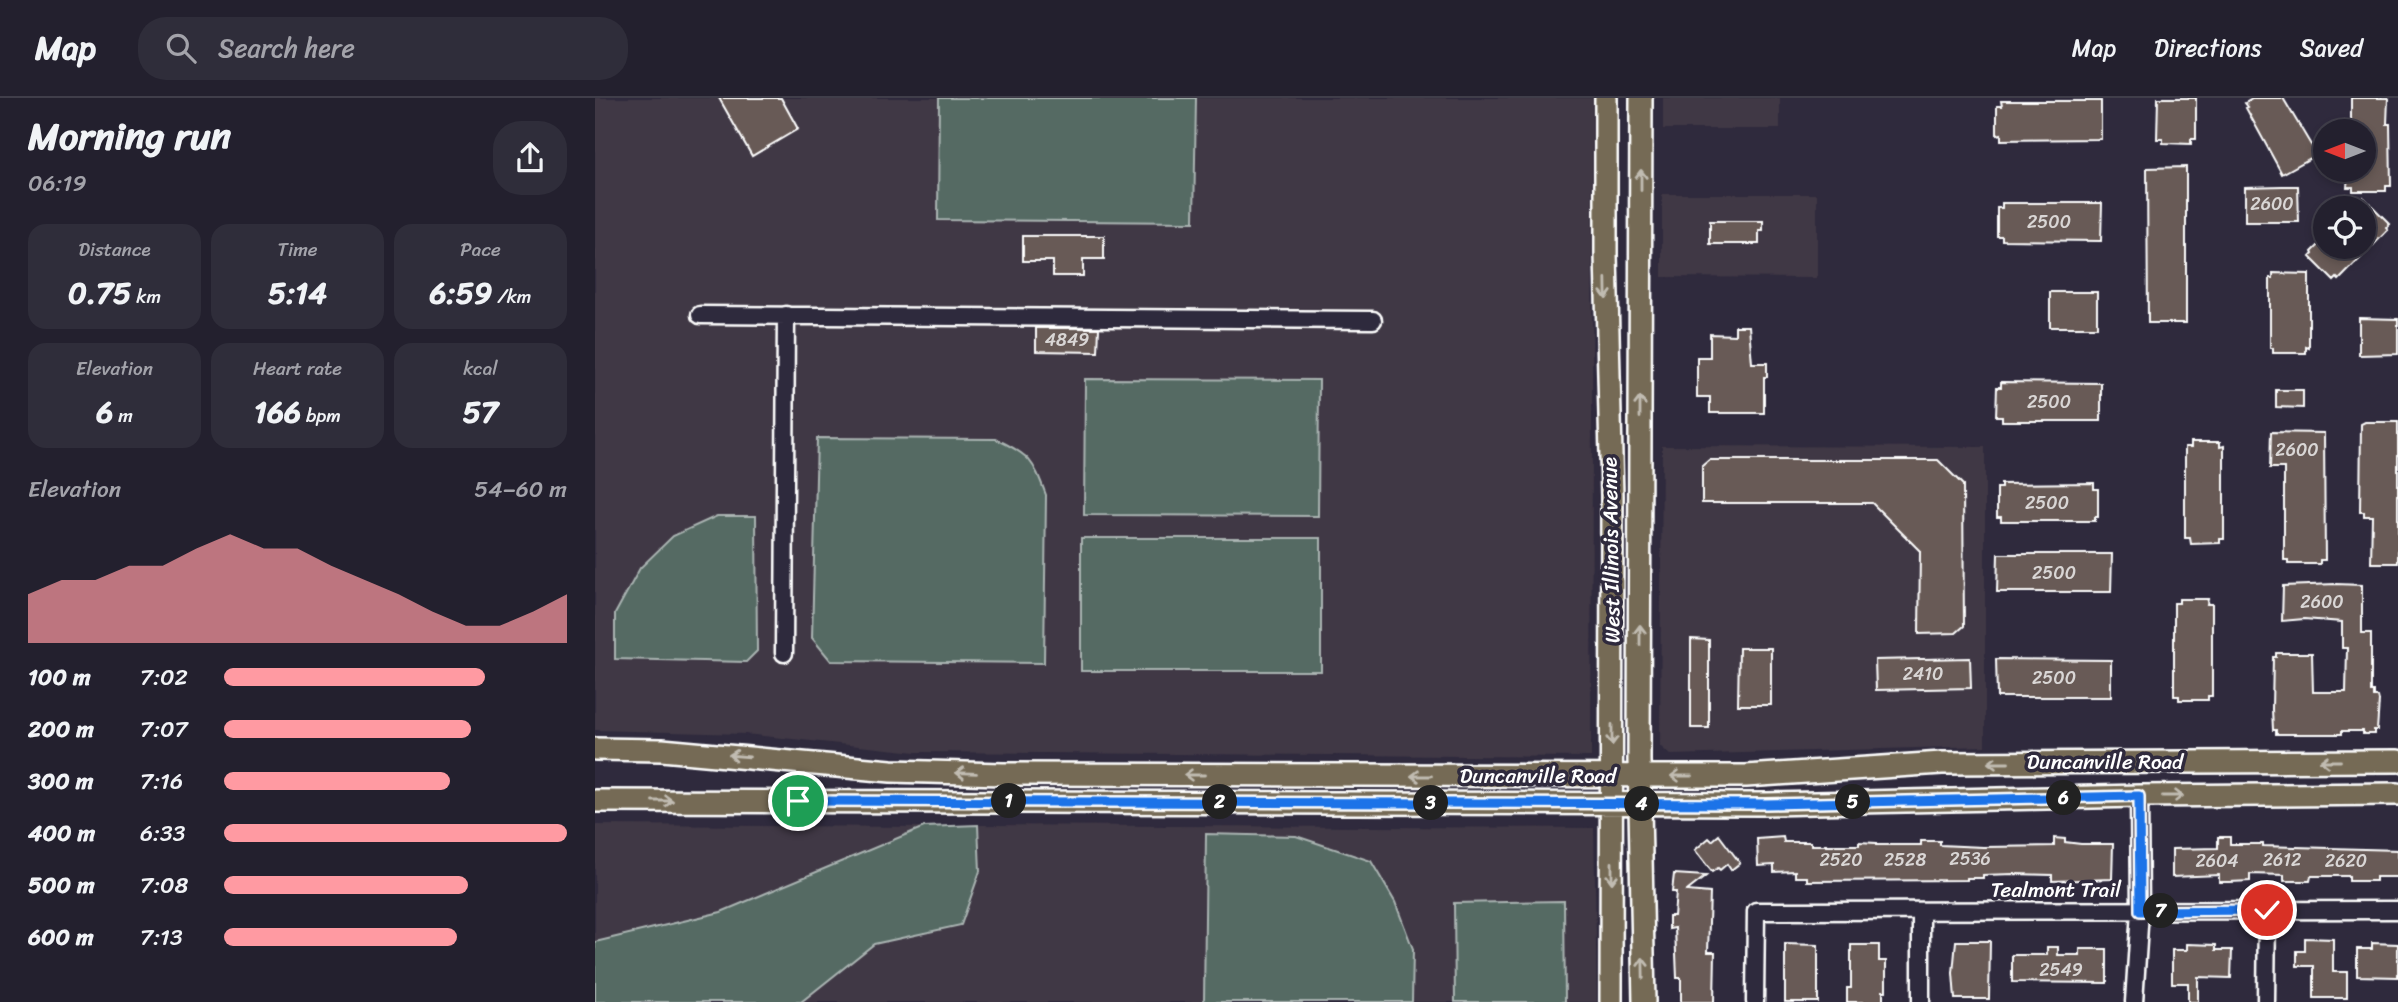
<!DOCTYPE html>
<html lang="en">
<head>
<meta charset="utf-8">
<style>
	:root { --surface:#23202e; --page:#2f2d3a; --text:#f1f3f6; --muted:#a3a3aa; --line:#403e4a; --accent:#ff9aa2 }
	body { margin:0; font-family:Sriracha,sans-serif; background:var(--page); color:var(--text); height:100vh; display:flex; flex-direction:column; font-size:26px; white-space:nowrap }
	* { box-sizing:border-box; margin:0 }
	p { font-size:23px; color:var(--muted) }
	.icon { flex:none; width:38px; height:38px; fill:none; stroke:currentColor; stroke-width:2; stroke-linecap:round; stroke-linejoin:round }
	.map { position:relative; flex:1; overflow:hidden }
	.sheet { display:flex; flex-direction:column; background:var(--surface); width:595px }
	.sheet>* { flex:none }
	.needle { width:46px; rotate:270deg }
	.controls { position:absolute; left:1718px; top:21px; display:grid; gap:14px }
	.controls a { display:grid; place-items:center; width:63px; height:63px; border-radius:50%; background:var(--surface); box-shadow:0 4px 10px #0003,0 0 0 2px var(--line); font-size:35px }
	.pin { position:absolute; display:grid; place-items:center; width:60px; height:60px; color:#fff; margin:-30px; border:4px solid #fff; border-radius:50%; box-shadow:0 2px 7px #0007 }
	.km { position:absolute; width:35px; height:35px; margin:-18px; border-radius:50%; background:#222; color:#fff; font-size:19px; line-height:35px; text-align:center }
	.round { display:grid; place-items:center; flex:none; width:74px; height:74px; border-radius:28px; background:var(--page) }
	.summary { display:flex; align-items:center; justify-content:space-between; height:119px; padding:0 28px }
	h1 { font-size:38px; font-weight:800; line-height:52px }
	.stats { display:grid; grid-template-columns:repeat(3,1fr); gap:10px; height:119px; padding:7px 28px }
	.stats div { display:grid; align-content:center; border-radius:18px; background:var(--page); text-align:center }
	.stats b { font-size:30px; font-weight:800 }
	.stats small { font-size:19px; font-weight:400 }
	.stats p { font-size:19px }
	.chart { height:196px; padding:14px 28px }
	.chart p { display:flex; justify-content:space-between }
	.chart svg { width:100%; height:126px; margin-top:7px; fill:var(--accent); opacity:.7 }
	ul { padding:0 28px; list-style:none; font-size:23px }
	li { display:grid; grid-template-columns:112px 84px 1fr; align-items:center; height:52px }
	li i { height:18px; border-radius:9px; background:var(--accent) }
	header { display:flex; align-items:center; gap:42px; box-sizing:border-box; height:98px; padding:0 35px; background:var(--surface); border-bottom:2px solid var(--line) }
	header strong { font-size:33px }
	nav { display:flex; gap:38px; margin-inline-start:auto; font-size:24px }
	.search { width:490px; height:63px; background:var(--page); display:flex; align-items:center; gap:18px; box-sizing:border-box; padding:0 24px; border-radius:28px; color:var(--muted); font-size:26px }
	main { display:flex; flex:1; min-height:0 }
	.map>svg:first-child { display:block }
</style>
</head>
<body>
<header>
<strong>Map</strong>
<div class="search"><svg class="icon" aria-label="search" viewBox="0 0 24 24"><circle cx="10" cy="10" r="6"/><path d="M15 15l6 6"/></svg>Search here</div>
<nav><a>Map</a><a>Directions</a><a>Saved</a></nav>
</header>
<main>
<section class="sheet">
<div class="summary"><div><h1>Morning run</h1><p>06:19</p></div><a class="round"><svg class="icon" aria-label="share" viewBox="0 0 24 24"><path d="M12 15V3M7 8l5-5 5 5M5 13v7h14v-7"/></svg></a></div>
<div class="stats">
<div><p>Distance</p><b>0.75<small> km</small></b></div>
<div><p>Time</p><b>5:14</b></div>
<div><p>Pace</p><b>6:59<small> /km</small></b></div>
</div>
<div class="stats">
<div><p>Elevation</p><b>6<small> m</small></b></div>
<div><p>Heart rate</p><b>166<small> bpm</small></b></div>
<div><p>kcal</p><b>57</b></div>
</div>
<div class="chart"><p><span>Elevation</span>54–60 m</p>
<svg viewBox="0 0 160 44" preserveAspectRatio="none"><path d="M0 44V27L10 22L20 22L30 17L40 17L50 11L60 6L70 11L80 11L90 17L100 22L110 27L120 33L130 38L140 38L150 33L160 27V44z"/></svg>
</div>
<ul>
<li><b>100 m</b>7:02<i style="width:76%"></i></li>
<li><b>200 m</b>7:07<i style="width:72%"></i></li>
<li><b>300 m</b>7:16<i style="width:66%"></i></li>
<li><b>400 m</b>6:33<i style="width:100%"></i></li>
<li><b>500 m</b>7:08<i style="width:71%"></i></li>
<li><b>600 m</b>7:13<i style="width:68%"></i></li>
</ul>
</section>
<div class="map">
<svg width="1803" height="904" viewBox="0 0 1803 904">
	<rect width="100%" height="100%" fill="#2f2a3d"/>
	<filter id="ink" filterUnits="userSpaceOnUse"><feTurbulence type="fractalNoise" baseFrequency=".0143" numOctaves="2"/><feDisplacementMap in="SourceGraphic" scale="14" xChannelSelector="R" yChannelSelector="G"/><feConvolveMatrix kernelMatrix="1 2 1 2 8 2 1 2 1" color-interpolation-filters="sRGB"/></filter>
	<g filter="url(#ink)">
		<path fill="#403845" d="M0 0H998L996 659 321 654 150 636 0 632Z
			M1068 0H1185V31H1068Z
			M1067 96H1222V180L1067 179Z
			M1067 348 1390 349V648L1075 657 1065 648Z
			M0 727 329 729 126 814 0 844Z
			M383 727 999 730 1002 904H206L279 846 366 827 385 773Z"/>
		<path fill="#556a64" stroke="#aab4b2" stroke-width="2" d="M344 0H601L599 124 343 122Z
			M490 281 724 282 723 418 489 417Z
			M222 340 401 341C435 357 438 362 451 397L449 565 236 563 217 540Z
			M122 418H161L162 553 151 564 20 561V516L45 470 78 438Z
			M486 440H726V573H486Z
			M383 727 385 773 366 827 279 846 206 904H0V844L126 814 329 729Z
			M611 736 701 738 776 763 800 804 818 851 817 904H609Z
			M969 803 970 904H860L859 805Z"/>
		<path fill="#685a57" stroke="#fff" stroke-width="2" d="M124 0H186L203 31 157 58Z
			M1563 0H1601V41H1596V46L1568 45V41H1562Z
			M1659 0H1688L1719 52 1717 54 1719 58 1687 76 1651 10 1653 9 1650 5Z
			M1756 0H1793L1792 26H1795L1796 88H1791V93H1758V89H1752L1753 78H1756V72H1769V33H1756Z
			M1406 3H1506V41L1406 42V36L1402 37V8H1407Z
			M1591 69V225H1553L1552 70Z
			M1687 88H1703L1704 124H1650V89Z
			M1769 100 1795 126 1791 130 1793 132 1744 182 1742 180 1739 183 1715 159 1718 156 1717 154 1731 140V149H1769Z
			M1407 105H1507L1506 143 1407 142V138H1402V110H1407Z
			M1115 123H1168V133H1164V146H1115Z
			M428 138H509V161H488V178H458V163H428Z
			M1678 175 1714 176V250L1711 249V255H1678V250H1675V180H1678Z
			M1455 194H1502V229H1455Z
			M1764 220 1803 221V256L1764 257Z
			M1140 228H1154L1157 265H1172V279H1169V315H1115V299H1102V259H1115V236L1140 237Z
			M441 230H504L503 254 441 253Z
			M1406 284 1506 285V323H1407V318H1401L1402 289H1406Z
			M1681 292H1708V310L1681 309Z
			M1770 324H1803V465H1776L1777 418H1769V414H1765L1766 326Z
			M1676 334 1729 335 1730 462H1725V466H1693V462H1689V370H1675Z
			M1596 344H1625V349L1629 348V441H1625V445L1596 446 1595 440H1590V349H1596Z
			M1114 362H1343L1368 387 1369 528 1361 535 1324 536 1325 453 1277 405H1107V368Z
			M1499 385V391H1503V419H1500V423H1406V419H1402V390H1406V386Z
			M1403 456H1517L1516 494H1402Z
			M1741 486 1767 487V535H1776V594H1779V599H1783L1784 603 1782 632H1779V636H1768V633H1747V636H1681V632H1678L1677 611 1678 559H1681V555H1717L1718 594H1751L1752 550H1747V524L1709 521 1687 523 1688 488Z
			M1584 501H1613L1612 506H1617V598H1613V602H1584V598H1579V505H1584Z
			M1096 541 1114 542V630H1096Z
			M1144 550H1176V607H1143Z
			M1375 560 1376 590 1281 592 1280 562Z
			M1401 561 1516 562V599H1402Z
			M1124 737 1145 765 1136 772 1132 766 1125 772 1123 770 1117 774 1100 752 1114 740 1117 743Z
			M1188 739 1189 744H1216V747H1264V744L1281 745V747H1326V743H1345V747L1388 749 1459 748V740L1470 741V744L1486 746H1518L1517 781 1457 783V777L1419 776 1388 777V780H1372V782L1212 783V779H1200V773L1179 774V767L1163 768 1162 741Z
			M1623 739H1635V746H1668V748L1803 752V779H1781V783H1754V778H1716L1715 783H1689V777L1655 776V783L1635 784H1624V777L1577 779V751L1623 750Z
			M1079 776 1111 778 1092 793 1115 795 1113 854H1120L1119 904H1086V880H1082L1080 830 1074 831V818H1079L1081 794H1077Z
			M1710 840 1738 841V874H1752V900H1719V868H1702V853H1710Z
			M1361 843H1395L1394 901H1360L1358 875Z
			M1777 845 1803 846V879L1762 878V851H1777Z
			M1190 846 1223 847V904H1190Z
			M1592 846 1621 847V852H1637L1636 880 1603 879V904H1593V885H1577V852H1592Z
			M1256 847H1284V863H1291V893H1288V904H1252V890H1256Z
			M1452 849H1463V857H1485V851H1512V885L1417 884V857H1452Z"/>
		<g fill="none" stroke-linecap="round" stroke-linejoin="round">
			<defs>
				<path id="minor" d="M105 217 778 222
					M189 555 191 217
					M1326 813V904
					M1160 904 1161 813 1803 812
					M1539 904 1545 813 1544 698
					M1671 904 1672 812"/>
				<path id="major" d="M1011 0V156L1017 398 1016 904
					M1046 0 1044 661 1049 904
					M0 651 67 652 296 673 408 676 1151 678 1347 665 1803 663
					M0 703 1171 706 1544 698 1803 696"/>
			</defs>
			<use href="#minor" stroke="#fff" stroke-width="21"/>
			<use href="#major" stroke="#fff" stroke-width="26"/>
			<use href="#minor" stroke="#2f2a3d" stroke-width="16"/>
			<use href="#major" stroke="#756a55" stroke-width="21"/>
		</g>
		<defs><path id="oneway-shaft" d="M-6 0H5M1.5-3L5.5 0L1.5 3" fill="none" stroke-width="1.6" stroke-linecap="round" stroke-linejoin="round" transform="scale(1.75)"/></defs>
		<g stroke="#c1bcb2">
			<use href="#oneway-shaft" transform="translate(1046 82) rotate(-90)"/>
			<use href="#oneway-shaft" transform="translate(1011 191) rotate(89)"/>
			<use href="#oneway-shaft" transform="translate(1045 309) rotate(-90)"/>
			<use href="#oneway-shaft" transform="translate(1045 537) rotate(-90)"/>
			<use href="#oneway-shaft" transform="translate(1017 637) rotate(90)"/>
			<use href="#oneway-shaft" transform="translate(144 658) rotate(-175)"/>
			<use href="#oneway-shaft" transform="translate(1735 663) rotate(180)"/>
			<use href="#oneway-shaft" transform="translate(1403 665) rotate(180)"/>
			<use href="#oneway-shaft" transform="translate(371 675) rotate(-178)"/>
			<use href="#oneway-shaft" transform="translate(599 677) rotate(-180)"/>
			<use href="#oneway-shaft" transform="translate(826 678) rotate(-180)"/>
			<use href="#oneway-shaft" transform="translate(1086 678) rotate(180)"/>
			<use href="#oneway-shaft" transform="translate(1578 698)"/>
			<use href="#oneway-shaft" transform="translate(68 703)"/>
			<use href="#oneway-shaft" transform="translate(1017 775) rotate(90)"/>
			<use href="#oneway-shaft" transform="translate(1048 870) rotate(-91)"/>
		</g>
	</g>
	<g fill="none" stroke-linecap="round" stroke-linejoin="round" filter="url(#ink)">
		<defs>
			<path id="route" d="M203 703 1171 706 1544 698 1545 813 1672 812"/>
		</defs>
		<use href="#route" stroke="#fff" stroke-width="14"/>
		<use href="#route" stroke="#1a73e8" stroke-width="9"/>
	</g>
	<g text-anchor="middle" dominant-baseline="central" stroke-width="7" stroke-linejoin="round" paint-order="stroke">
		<g font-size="18" fill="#d9d6d5">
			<text x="1677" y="106">2600</text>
			<text x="1454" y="124">2500</text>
			<text x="472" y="242">4849</text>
			<text x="1454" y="304">2500</text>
			<text x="1702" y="352">2600</text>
			<text x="1452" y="405">2500</text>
			<text x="1459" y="475">2500</text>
			<text x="1727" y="504">2600</text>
			<text x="1328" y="576">2410</text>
			<text x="1459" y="580">2500</text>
			<text x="1375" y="761">2536</text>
			<text x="1246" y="762">2520</text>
			<text x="1310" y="762">2528</text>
			<text x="1687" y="762">2612</text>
			<text x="1622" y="763">2604</text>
			<text x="1751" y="763">2620</text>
			<text x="1466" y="872">2549</text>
		</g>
		<g font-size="21" fill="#fff" stroke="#2f2a3d">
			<text transform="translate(1016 452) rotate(-91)">West Illinois Avenue</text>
			<text x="1510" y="664">Duncanville Road</text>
			<text x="943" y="678">Duncanville Road</text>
			<text x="1461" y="792">Tealmont Trail</text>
		</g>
	</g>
</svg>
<div class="controls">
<a><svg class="needle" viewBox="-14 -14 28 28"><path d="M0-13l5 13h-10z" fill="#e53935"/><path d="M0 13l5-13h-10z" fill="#a3a3aa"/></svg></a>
<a><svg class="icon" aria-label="locate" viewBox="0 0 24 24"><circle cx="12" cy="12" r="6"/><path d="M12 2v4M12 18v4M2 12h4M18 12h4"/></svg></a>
</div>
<div class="pin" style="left:203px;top:703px;background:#1e9e55"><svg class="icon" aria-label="arrive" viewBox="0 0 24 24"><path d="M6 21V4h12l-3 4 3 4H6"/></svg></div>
<div class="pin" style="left:1672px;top:812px;background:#d93025"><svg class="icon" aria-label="check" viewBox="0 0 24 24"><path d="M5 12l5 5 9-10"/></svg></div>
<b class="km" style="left:414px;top:703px">1</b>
<b class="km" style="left:625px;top:704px">2</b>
<b class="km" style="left:836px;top:705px">3</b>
<b class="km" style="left:1047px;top:706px">4</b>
<b class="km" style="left:1258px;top:704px">5</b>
<b class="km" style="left:1469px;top:700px">6</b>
<b class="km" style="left:1566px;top:813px">7</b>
</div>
</main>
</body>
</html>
